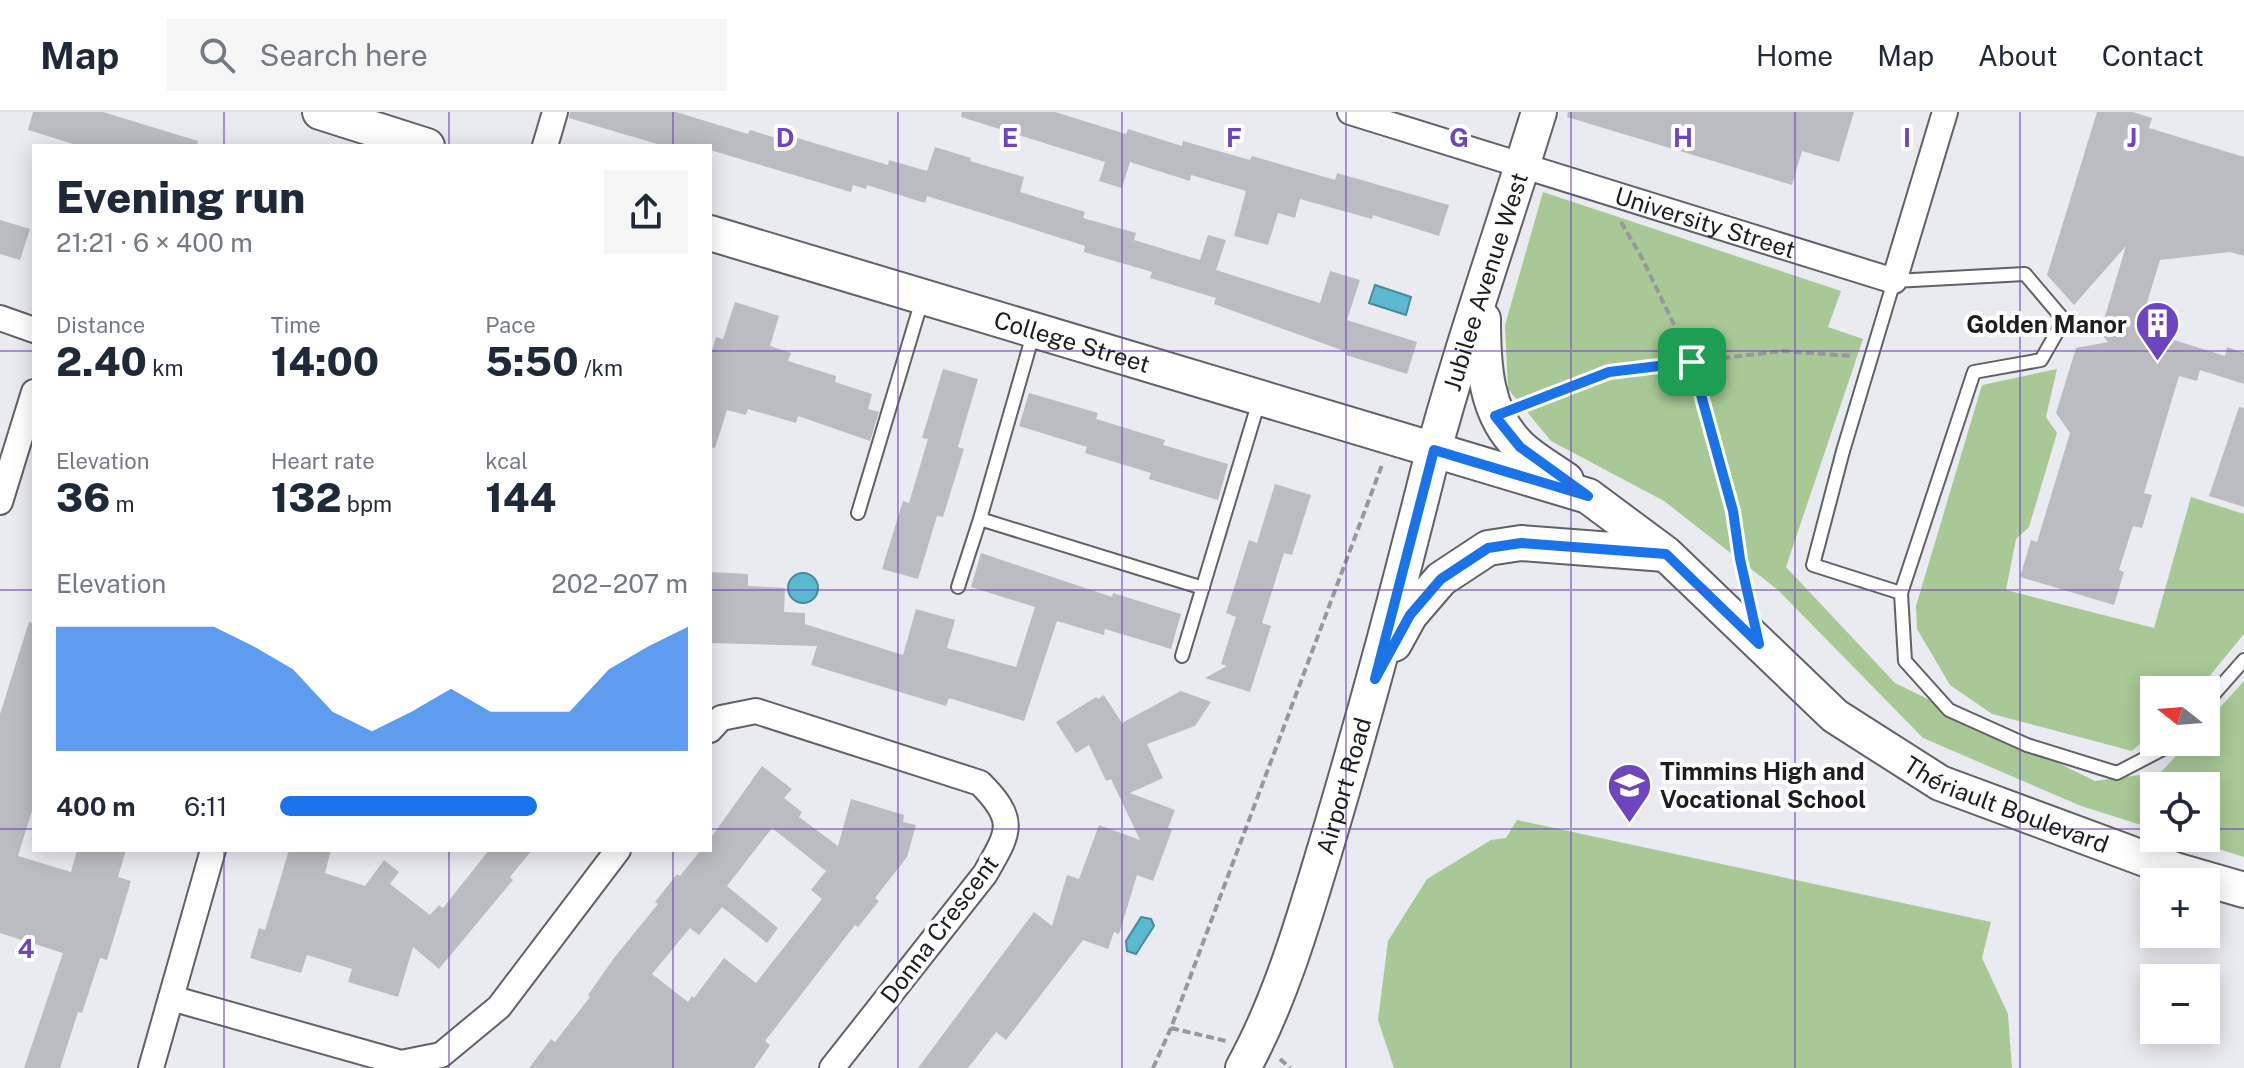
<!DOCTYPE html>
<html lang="en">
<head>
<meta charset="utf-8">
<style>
	:root { --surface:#fff; --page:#f6f6f7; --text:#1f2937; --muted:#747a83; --line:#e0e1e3; --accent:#1a73e8 }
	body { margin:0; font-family:"Public Sans",sans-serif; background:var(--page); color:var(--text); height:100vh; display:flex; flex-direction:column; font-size:30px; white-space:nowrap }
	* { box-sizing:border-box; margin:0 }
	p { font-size:26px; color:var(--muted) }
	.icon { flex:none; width:44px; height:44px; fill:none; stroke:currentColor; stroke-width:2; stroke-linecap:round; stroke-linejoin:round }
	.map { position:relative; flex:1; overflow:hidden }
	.drawer { position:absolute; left:32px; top:32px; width:680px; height:708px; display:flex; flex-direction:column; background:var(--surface); border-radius:0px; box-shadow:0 4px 20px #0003 }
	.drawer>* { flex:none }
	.needle { width:52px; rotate:287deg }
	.buttons { position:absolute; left:2140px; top:564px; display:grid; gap:16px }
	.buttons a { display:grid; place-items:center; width:80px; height:80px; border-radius:0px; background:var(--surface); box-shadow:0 4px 20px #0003; font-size:40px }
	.pin { position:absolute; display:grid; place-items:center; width:68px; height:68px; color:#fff; margin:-34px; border-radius:16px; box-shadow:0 4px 12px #0006 }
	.round { display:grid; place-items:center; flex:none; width:84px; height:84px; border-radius:0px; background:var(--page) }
	.head { display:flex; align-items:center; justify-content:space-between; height:136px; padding:0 24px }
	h1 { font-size:44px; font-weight:800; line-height:60px }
	.stats { display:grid; grid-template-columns:repeat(3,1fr); gap:12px; height:136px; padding:8px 24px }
	.stats div { display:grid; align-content:center }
	.stats b { font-size:40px; font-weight:800 }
	.stats small { font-size:22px; font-weight:400 }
	.stats p { font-size:22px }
	.chart { height:224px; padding:16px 24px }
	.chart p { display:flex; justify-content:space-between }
	.chart svg { width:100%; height:144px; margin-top:8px; fill:var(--accent); opacity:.7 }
	ul { padding:0 24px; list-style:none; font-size:26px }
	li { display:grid; grid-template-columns:128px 96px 1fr; align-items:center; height:60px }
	li i { height:20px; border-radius:10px; background:var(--accent) }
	header { display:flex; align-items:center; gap:48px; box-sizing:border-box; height:112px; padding:0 40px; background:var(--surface); border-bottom:2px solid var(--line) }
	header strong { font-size:38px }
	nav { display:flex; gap:44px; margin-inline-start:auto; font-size:28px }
	.search { width:560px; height:72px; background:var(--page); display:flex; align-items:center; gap:20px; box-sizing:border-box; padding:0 28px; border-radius:0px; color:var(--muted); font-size:30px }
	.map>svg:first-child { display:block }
</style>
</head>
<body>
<header>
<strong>Map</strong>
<div class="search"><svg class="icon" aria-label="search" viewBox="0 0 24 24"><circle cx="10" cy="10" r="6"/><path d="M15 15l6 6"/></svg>Search here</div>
<nav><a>Home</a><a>Map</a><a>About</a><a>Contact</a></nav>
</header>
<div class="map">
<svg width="2244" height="956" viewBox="0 0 2244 956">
	<rect width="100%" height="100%" fill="#eaebf0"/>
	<path fill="#a8c996" d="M1543 80 1841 179 1828 215 1863 227 1786 455 1895 571 2095 669 2161 660 2189 630H2206V611L2244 569V745L2183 726H2206V674H2154V717L2081 694 1923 626 1778 478 1664 389 1551 329 1508 277 1505 213Z
		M2057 257 2046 305 2057 321 2029 415 2016 427 2006 478 2154 516 2191 385 2244 402V522L2198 578H2154V619L2132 639 1992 602 1950 573 1917 517 1916 494 1982 273Z
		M1517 708 1991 810 1982 846 2008 902 2012 956H1394L1378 908 1388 829 1427 767 1491 728 1506 726Z"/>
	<path fill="#5bbad1" stroke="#488b9b" stroke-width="2" d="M1375 173 1411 185 1406 203 1369 191Z
		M788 476a15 15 0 1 1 30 0a15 15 0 1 1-30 0Z
		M1141 805 1151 807 1154 814 1136 842 1127 839 1126 829Z"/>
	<path fill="#bbbcc1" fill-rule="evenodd" d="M33 0H103L198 29 197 34H80L28 18Z
		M570 0H676L748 22 750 18 793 31 794 25 888 53 889 48 927 59 935 35 971 46 970 49 1024 65 1020 80 1085 100 1083 106 1136 121 1134 128 1200 148 1208 123 1226 128 1216 158 1320 191 1330 159 1360 168 1347 208 1417 230 1407 262 1346 243 1347 240 1214 192 1216 186 1150 166 1152 160 1084 140 1085 134 1014 111 927 84 925 91 867 73 866 77 853 73 851 80 710 38V34H664L569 6Z
		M962 0H1055L1126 22 1128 17 1182 34 1183 29 1250 48 1252 44 1335 68 1337 61 1449 93 1439 124 1373 103 1372 107 1300 87 1295 106 1278 101 1268 133 1234 124 1246 79 1191 63 1190 69 1130 50 1122 76 1099 69 1105 50 961 5Z
		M1568 0H1854L1839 50 1802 39 1792 73 1567 5Z
		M2097 0H2133L2152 6 2149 16 2244 45V144L2230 140 2160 148 2139 217 2225 244 2227 235 2244 241V272L2200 258 2197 269 2179 264 2144 381 2152 383 2142 416 2133 414 2119 458 2124 460 2114 493 2020 465 2031 428 2037 430 2070 321 2056 301 2076 236 2108 230 2100 221 2126 134 2074 193 2047 163Z
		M0 108 30 117 20 148 0 142Z
		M735 190 779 204 770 234 791 241 788 249 836 264 835 270 872 282 868 297 879 300 870 329 798 304 796 311 748 297 746 303 727 298 715 336 710 335V245L716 225 723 227Z
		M943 257 978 267 958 335 964 337 943 405 937 404 918 467 882 457 903 389 909 391 928 327 922 326Z
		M1029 281 1098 301 1096 307 1165 328 1163 333 1228 352 1218 388 1149 367 1151 361 1085 341 1087 335 1019 314Z
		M2239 295 2244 296V395L2209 384Z
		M1275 372 1311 383 1292 443 1284 441 1262 511 1271 514 1250 580 1205 566 1227 554 1221 552 1236 505 1226 501 1249 428 1257 431Z
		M981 441 1112 485 1113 481 1181 502 1171 537 1105 517 1104 523 1057 509 1024 609 949 586 946 594 811 553 817 534 710 531V460L748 462V474L785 476 784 500 805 501V512L903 543 916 497 955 508 947 536 1016 555 1035 495 971 475Z
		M29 510 34 511V692L18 744 71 760 77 738H126L118 765 131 769 107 848 100 846 82 901 78 900 60 956H24L63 841 0 821V602Z
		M1181 579 1211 590 1195 614 1147 632 1163 666 1130 681 1175 698 1168 716 1172 718 1153 769 1137 763 1119 822 1114 820 1108 837 1083 828 1006 928 996 920 968 956H918L1034 800 1052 814 1067 763 1079 767 1099 713 1140 728 1111 667 1106 669 1089 633 1076 641 1056 610 1096 585 1098 587 1104 583 1122 611Z
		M762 654 792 677 784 686 802 700 799 705 838 734 851 687 904 703 903 710 916 713 907 745 875 786 879 789 858 815 855 813 765 929 770 933 754 956H529L551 927 555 930 590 885 588 883 614 846 658 792 655 790 677 762 680 764 701 738H710V727ZM772 716 826 759 811 778 822 787 756 871 724 846 694 886 692 884 688 890 652 862 690 816 699 823 722 795 767 831 778 816 727 774Z
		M289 738H331L325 761 365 774 384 748 399 760 390 772 430 803 439 793 443 796 489 738H532L510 765 513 768 439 857 413 835 398 885 348 870 352 857 307 843 301 861 250 846 259 816 265 818Z"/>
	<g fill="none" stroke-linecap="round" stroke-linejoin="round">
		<defs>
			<path id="lane" d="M2025 162 2064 208 2041 248 1974 260 1901 481 1813 453 1843 339 1894 169Z
				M1034 219 980 407 1203 476
				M858 401 922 188
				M958 475 980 407
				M1901 481 1905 549 1949 598 2027 633 2117 661 2163 637 2170 630
				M1182 544 1259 289
				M2206 591 2244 548"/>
			<g id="street">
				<path id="s1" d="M1350 0 1894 169 1945 0"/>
				<path d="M545 34 555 0"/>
				<path d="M0 206 34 218"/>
				<path d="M0 390 34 280"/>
				<path d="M710 618 721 606 756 599 980 671C1018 709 1009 720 985 762L832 956"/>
				<path d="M171 886 401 951 441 943 499 895 618 738"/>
				<path d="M151 956 213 738"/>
			</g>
			<g id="secondary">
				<path d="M320 0 427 34"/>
				<path id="s2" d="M710 121 1588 384 1666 442 1835 604 1940 671 2175 758 2244 778"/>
				<path d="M1483 207C1483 253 1485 302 1520 335 1534 348 1552 358 1566 368"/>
				<path d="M1394 532 1410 503 1441 467 1488 436 1521 431 1665 442"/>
				<path id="s3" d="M1243 956C1283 884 1307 796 1331 717 1366 599 1398 480 1428 360 1460 238 1502 120 1539 0"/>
			</g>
		</defs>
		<use href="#lane" stroke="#616267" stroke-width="16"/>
		<use href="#street" stroke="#616267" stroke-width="28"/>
		<use href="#secondary" stroke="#616267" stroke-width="38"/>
		<path stroke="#97989c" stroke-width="4" stroke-dasharray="8 4" stroke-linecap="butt" d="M1621 110 1641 144 1692 250 1733 399 1747 477
			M1525 292 1609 260 1782 239 1852 244
			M1171 916 1226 929
			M1280 947 1290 956
			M1153 956 1171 916 1382 353"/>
		<use href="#lane" stroke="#fff" stroke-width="12"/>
		<use href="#street" stroke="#fff" stroke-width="24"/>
		<use href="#secondary" stroke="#fff" stroke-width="34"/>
	</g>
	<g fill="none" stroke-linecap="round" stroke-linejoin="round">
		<defs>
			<path id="route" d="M1692 250 1733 399 1740 447 1759 532 1666 442 1521 431 1488 436 1441 467 1410 503 1375 567 1434 338 1588 384 1520 335 1495 304 1609 260Z"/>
		</defs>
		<use href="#route" stroke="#fff" stroke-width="16"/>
		<use href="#route" stroke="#1a73e8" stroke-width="10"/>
	</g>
	<path fill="none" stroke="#6d45be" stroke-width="2" stroke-opacity="0.55" d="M224 0V34M449 0V34M673 0V34M898 0V956M1122 0V956M1346 0V956M1571 0V956M1795 0V956M2020 0V956M0 239H34M710 239H2244M0 478H34M710 478H2244M0 717H34M710 717H2154M2206 717H2244M224 738V956M449 738V956M673 738V956"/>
	<defs>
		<symbol id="building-pin" viewBox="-11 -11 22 30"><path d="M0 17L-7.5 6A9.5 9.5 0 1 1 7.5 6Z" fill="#6d45be" stroke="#fff"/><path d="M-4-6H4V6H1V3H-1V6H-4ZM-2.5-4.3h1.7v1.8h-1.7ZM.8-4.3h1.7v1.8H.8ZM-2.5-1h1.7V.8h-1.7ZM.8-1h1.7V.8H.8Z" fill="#fff"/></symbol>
		<symbol id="school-pin" viewBox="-11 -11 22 30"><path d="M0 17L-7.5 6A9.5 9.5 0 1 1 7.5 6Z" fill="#6d45be" stroke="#fff"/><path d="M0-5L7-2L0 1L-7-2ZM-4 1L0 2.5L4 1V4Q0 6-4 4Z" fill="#fff"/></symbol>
	</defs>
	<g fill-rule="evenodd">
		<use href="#building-pin" x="2132" y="186" width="51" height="69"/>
		<use href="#school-pin" x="1604" y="648" width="51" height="69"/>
	</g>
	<g text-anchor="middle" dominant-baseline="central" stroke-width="8" stroke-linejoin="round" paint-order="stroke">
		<g font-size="24" fill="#1c1d1e" stroke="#fff">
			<text stroke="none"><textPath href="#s1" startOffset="372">University Street</textPath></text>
			<text stroke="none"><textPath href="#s3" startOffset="824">Jubilee Avenue West</textPath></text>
			<text stroke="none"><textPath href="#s2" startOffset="378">College Street</textPath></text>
			<text stroke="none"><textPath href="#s3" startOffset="300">Airport Road</textPath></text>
			<text stroke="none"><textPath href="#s2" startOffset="1442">Thériault Boulevard</textPath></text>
			<text transform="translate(939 817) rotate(-53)">Donna Crescent</text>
		</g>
		<g font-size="24" font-weight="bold" fill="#1c1d1e" stroke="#fff" text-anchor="end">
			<text x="2127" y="212">Golden Manor</text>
			<text x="1660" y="659" text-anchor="start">Timmins High and<tspan x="1660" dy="28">Vocational School</tspan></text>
		</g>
	</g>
	<g font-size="26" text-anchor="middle" font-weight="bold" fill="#6d45be" stroke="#fff" stroke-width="8" stroke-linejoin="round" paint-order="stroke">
		<text x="785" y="35">D</text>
		<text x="1010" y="35">E</text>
		<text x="1234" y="35">F</text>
		<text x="1459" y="35">G</text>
		<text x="1683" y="35">H</text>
		<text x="1907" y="35">I</text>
		<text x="2132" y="35">J</text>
		<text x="26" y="846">4</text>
	</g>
</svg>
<div class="buttons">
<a><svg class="needle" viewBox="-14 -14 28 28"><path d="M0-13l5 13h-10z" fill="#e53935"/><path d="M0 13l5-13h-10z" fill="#747a83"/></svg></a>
<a><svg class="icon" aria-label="locate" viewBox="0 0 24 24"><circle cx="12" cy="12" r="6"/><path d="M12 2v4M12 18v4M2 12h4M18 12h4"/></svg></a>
<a>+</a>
<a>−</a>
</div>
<div class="pin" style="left:1692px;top:250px;background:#1e9e55"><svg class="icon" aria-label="arrive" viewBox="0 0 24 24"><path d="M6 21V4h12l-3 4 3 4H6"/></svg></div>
<section class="drawer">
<div class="head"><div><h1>Evening run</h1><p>21:21 · 6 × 400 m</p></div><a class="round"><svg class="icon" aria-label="share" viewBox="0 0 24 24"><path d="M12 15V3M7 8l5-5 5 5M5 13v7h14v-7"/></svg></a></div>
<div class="stats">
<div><p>Distance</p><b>2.40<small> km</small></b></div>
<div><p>Time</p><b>14:00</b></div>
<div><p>Pace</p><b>5:50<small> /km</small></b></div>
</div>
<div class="stats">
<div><p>Elevation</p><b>36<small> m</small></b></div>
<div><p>Heart rate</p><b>132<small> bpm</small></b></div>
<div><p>kcal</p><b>144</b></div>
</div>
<div class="chart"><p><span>Elevation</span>202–207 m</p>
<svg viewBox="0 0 160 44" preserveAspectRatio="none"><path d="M0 44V6L10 6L20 6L30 6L40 6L50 12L60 19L70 32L80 38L90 32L100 25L110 32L120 32L130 32L140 19L150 12L160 6V44z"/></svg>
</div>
<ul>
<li><b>400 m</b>6:11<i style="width:63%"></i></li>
</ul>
</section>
</div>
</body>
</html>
